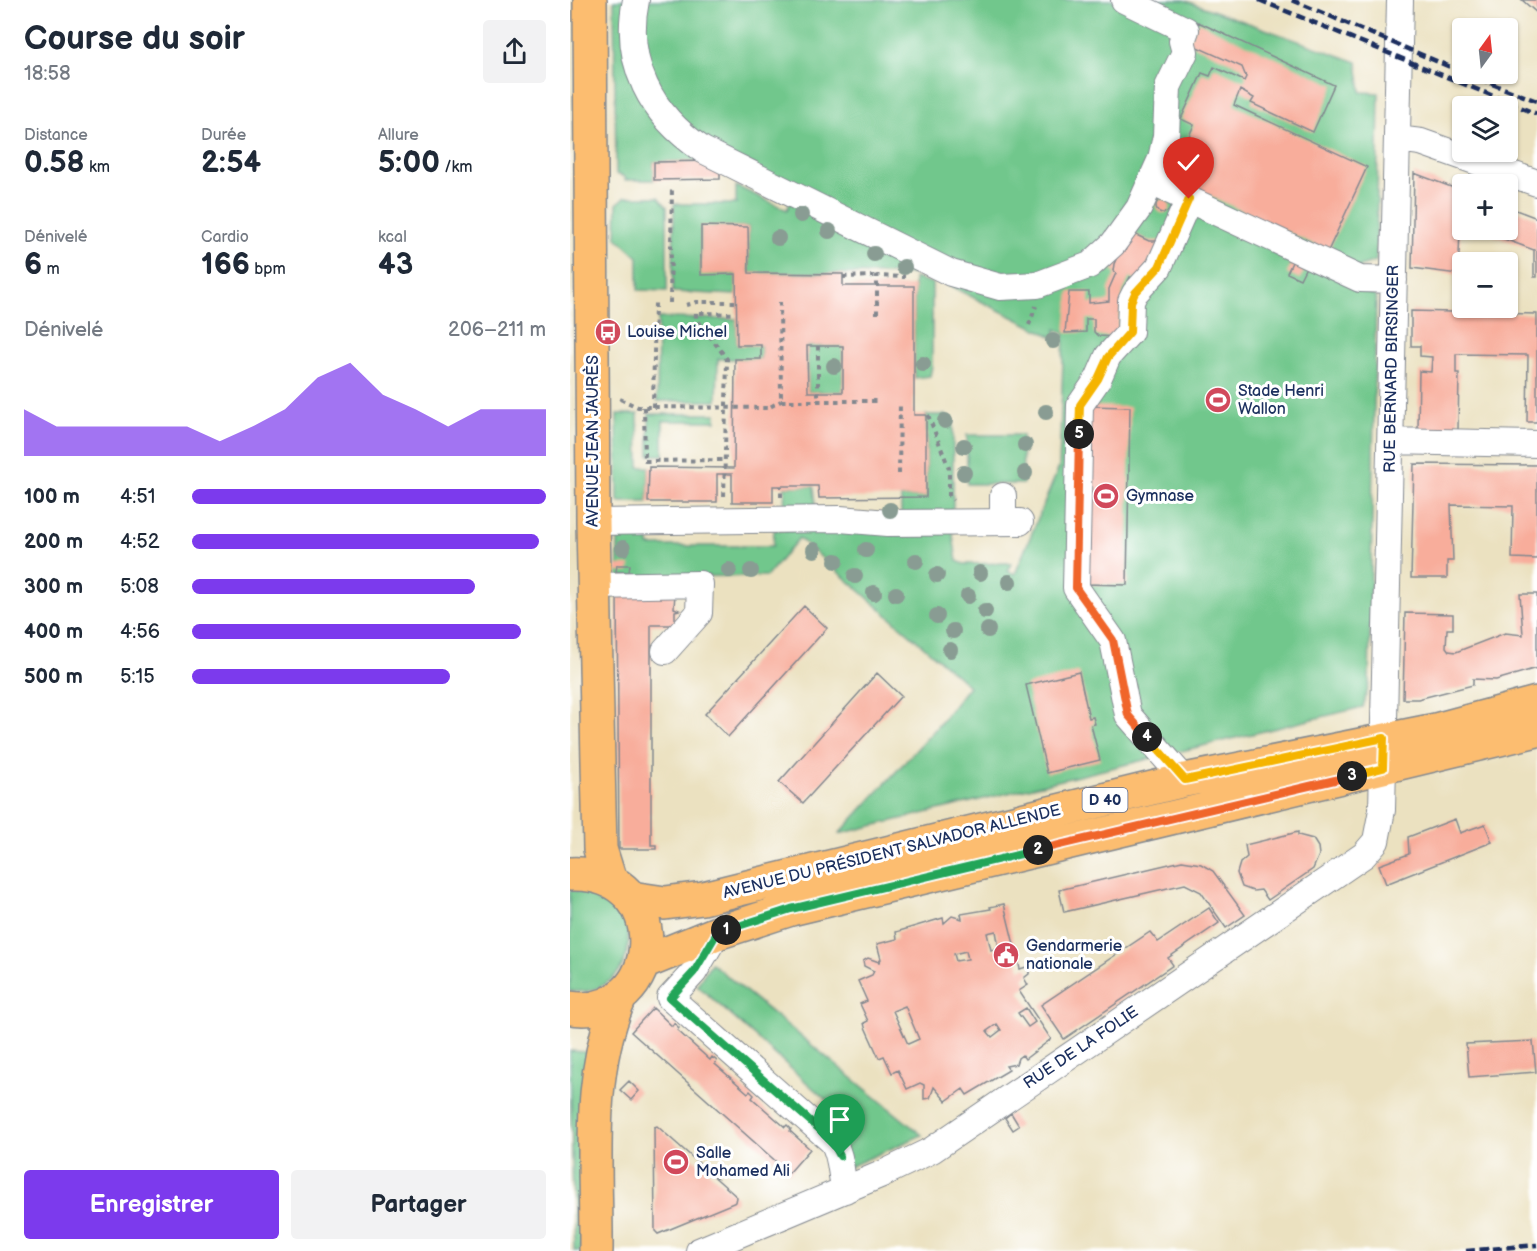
<!DOCTYPE html>
<html lang="fr">
<head>
<meta charset="utf-8">
<style>
	:root { --surface:#fff; --page:#f2f2f3; --text:#1f2937; --muted:#747a83; --accent:#7c3aed }
	body { margin:0; font-family:"Balsamiq Sans",sans-serif; background:var(--page); color:var(--text); height:100vh; display:flex; flex-direction:column; font-size:22px; white-space:nowrap }
	* { box-sizing:border-box; margin:0 }
	p { font-size:20px; color:var(--muted) }
	.icon { flex:none; width:33px; height:33px; fill:none; stroke:currentColor; stroke-width:2; stroke-linecap:round; stroke-linejoin:round }
	.map { position:relative; flex:1; overflow:hidden }
	.drawer { display:flex; flex-direction:column; background:var(--surface); width:570px }
	.drawer>* { flex:none }
	.needle { width:39px; rotate:15deg }
	.controls { position:absolute; left:882px; top:18px; display:grid; gap:12px }
	.controls a { display:grid; place-items:center; width:66px; height:66px; border-radius:6px; background:var(--surface); box-shadow:0 2px 4px #0004; font-size:30px }
	.pin { position:absolute; display:grid; place-items:center; width:51px; height:51px; color:#fff; margin:-62px -26px; border-radius:50% 50% 50% 0; rotate:-45deg; box-shadow:0 0 6px #0007 }
	.pin .icon { rotate:45deg }
	.km { position:absolute; width:30px; height:30px; margin:-15px; border-radius:50%; background:#222; color:#fff; font-size:16px; line-height:30px; text-align:center }
	.round { display:grid; place-items:center; flex:none; width:63px; height:63px; border-radius:6px; background:var(--page) }
	.overview { display:flex; align-items:center; justify-content:space-between; height:102px; padding:0 24px }
	h1 { font-size:33px; font-weight:700; line-height:45px }
	.figures { display:grid; grid-template-columns:repeat(3,1fr); gap:9px; height:102px; padding:6px 24px }
	.figures div { display:grid; align-content:center }
	.figures b { font-size:30px; font-weight:700 }
	.figures small { font-size:16px; font-weight:400 }
	.figures p { font-size:16px }
	.chart { height:168px; padding:12px 24px }
	.chart p { display:flex; justify-content:space-between }
	.chart svg { width:100%; height:108px; margin-top:6px; fill:var(--accent); opacity:.7 }
	.action { display:flex; gap:12px; margin-top:auto; padding:12px 24px }
	.action a { flex:1; height:69px; border-radius:6px; background:var(--accent); color:#fff; font-size:24px; font-weight:700; line-height:69px; text-align:center }
	.action a+a { background:var(--page); color:var(--text) }
	ul { padding:0 24px; list-style:none; font-size:20px }
	li { display:grid; grid-template-columns:96px 72px 1fr; align-items:center; height:45px }
	li i { height:15px; border-radius:8px; background:var(--accent) }
	main { display:flex; flex:1; min-height:0 }
	.map>svg:first-child { display:block }
</style>
</head>
<body>
<main>
<section class="drawer">
<div class="overview"><div><h1>Course du soir</h1><p>18:58</p></div><a class="round"><svg class="icon" aria-label="share" viewBox="0 0 24 24"><path d="M12 15V3M7 8l5-5 5 5M5 13v7h14v-7"/></svg></a></div>
<div class="figures">
<div><p>Distance</p><b>0.58<small> km</small></b></div>
<div><p>Durée</p><b>2:54</b></div>
<div><p>Allure</p><b>5:00<small> /km</small></b></div>
</div>
<div class="figures">
<div><p>Dénivelé</p><b>6<small> m</small></b></div>
<div><p>Cardio</p><b>166<small> bpm</small></b></div>
<div><p>kcal</p><b>43</b></div>
</div>
<div class="chart"><p><span>Dénivelé</span>206–211 m</p>
<svg viewBox="0 0 160 44" preserveAspectRatio="none"><path d="M0 44V25L10 32L20 32L30 32L40 32L50 32L60 38L70 32L80 25L90 12L100 6L110 19L120 25L130 32L140 25L150 25L160 25V44z"/></svg>
</div>
<ul>
<li><b>100 m</b>4:51<i style="width:100%"></i></li>
<li><b>200 m</b>4:52<i style="width:98%"></i></li>
<li><b>300 m</b>5:08<i style="width:80%"></i></li>
<li><b>400 m</b>4:56<i style="width:93%"></i></li>
<li><b>500 m</b>5:15<i style="width:73%"></i></li>
</ul>
<div class="action"><a>Enregistrer</a><a>Partager</a></div>
</section>
<div class="map">
<svg width="967" height="1251" viewBox="0 0 967 1251">
	<rect width="100%" height="100%" fill="#fff"/>
	<filter id="ink" filterUnits="userSpaceOnUse"><feTurbulence type="fractalNoise" baseFrequency=".0167" numOctaves="2"/><feDisplacementMap in="SourceGraphic" scale="12" xChannelSelector="R" yChannelSelector="G"/><feConvolveMatrix kernelMatrix="1 2 1 2 8 2 1 2 1" color-interpolation-filters="sRGB"/></filter>
	<filter id="wash" filterUnits="userSpaceOnUse"><feTurbulence type="fractalNoise" baseFrequency=".008" numOctaves="4" result="noise"/><feDisplacementMap in="SourceGraphic" scale="24" xChannelSelector="R" yChannelSelector="G"/><feGaussianBlur stdDeviation="1.35" result="paint"/><feColorMatrix in="noise" values="0 0 0 0 0 0 0 0 0 0 0 0 0 0 0 0 0 1.4 0 .05"/><feComposite in="paint" operator="in"/></filter>
	<g filter="url(#wash)">
		<rect width="100%" height="100%" fill="#ebe1c0"/>
		<path fill="#71c78c" stroke="#467b75" stroke-width="1.5" d="M44 0H614L787 62 791 92 809 93 806 261 790 266V290L806 296 799 684 793 707 269 834 367 727 399 686 229 538 197 576 48 577V529L79 531V546H203L204 530 382 529 387 561 394 564 441 563 438 571 445 574 489 467 494 333 486 329 485 338 344 268V274L179 273 178 227H131V274H166L167 295 103 292 104 204H166V186L217 210 221 200 138 161 84 162V180H55V177L46 174Z
			M55 197H89L97 207V291L68 290V257L46 237 47 204Z
			M344 278 362 283V366L360 376 344 378Z
			M88 318 167 319V345H191V359H148L147 401H87Z
			M237 346H273V392H238Z
			M47 414H68L69 467H79L78 502H48Z
			M79 414H146V421H93V455H79Z
			M356 415H376L383 423V507L381 511 331 517V497H356Z
			M397 435H452L453 484H397Z
			M215 486H244L246 509H214Z
			M0 890C86 893 69 1000 0 991Z
			M141 963 352 1135 279 1167 261 1128 272 1114 127 985Z
			M0 1051 17 1052 11 1251H4Z"/>
		<g id="blocks">
			<path fill="#f8ad9b" fill-rule="evenodd" d="M952 0H967V13Z
				M628 22 764 85 743 132 681 103 684 98 670 90 664 105 797 167 758 251 600 177 624 125 611 119 632 73 640 76 644 67 674 81 676 77 672 67 618 43Z
				M138 161 150 167V179L84 180V162Z
				M844 173 892 191 888 274 842 268Z
				M586 206a7 7 0 1 1 14 0a7 7 0 1 1-14 0Z
				M938 207 967 218V277H964V250L910 230H938Z
				M131 226 178 227 179 273 273 274V286H344V415H356V497L249 498 248 486H203V502H162V474H147V502H78L79 467 164 468 165 359H191V345H167L166 274 131 275ZM237 346H273V392H238Z
				M560 232 579 241H592L568 281 560 277 553 292 547 337 528 336 524 332V319H516V332L495 333 499 292H519V303L539 301V289L546 273 543 271 544 264 550 250 555 252Z
				M723 260 736 267 730 279 717 273Z
				M841 311 967 314V422H957L958 355 886 354V373H889L888 430 848 429 849 371 861 372 862 357 850 356V346H841Z
				M516 406 560 407 557 585 513 584Z
				M844 464 967 465V559L942 558 943 506 881 505 883 561H877V578H841Z
				M47 565H60L59 572H46Z
				M105 593 104 608 109 610 105 611V625H81V845H86V849H49L47 594Z
				M950 594H967V668L926 680 903 679V685L848 699H833L835 613 883 614V629H877L876 647 879 651 886 652 935 633 953 635Z
				M234 606 257 628 158 737 135 714Z
				M509 672 519 718 523 717 525 724 521 725 530 760 477 773 456 685Z
				M307 673 331 696 233 803 209 782Z
				M885 819 890 833 915 824 922 842 816 884 809 865 839 854 838 837Z
				M728 832V835L743 839 748 847 749 855 743 869 698 900 691 890 683 891 672 887 667 873 670 863 677 857 675 845Z
				M612 861 631 864 643 871 675 915 656 928 631 892 615 884 494 912 489 890Z
				M434 904 450 969 456 967 459 970V974L454 978 458 985 449 991 481 1039 455 1059 452 1055 448 1058 446 1064 436 1066 439 1070 397 1095 393 1089 376 1101 364 1087 360 1098 354 1099V1085L350 1083 337 1089 328 1070 322 1073 314 1056 309 1058 295 1027 294 1023 298 1021 290 1004 297 1001 288 981 302 975 304 971 294 966 293 961 298 958 309 962 311 959 307 944 327 939 326 932 373 918 374 923 382 916 392 919 391 914 421 909 420 907ZM426 931 429 948 421 950 417 933ZM396 951 398 959 386 961 384 954ZM335 1006 349 1039 338 1044 323 1011ZM456 1008 465 1022 458 1027 448 1013ZM427 1024 431 1030 422 1037 417 1031Z
				M639 908 649 923 598 958 603 965 494 1039 471 1005 580 932 588 942Z
				M83 1008 102 1026 104 1023 109 1028 107 1030 140 1060 142 1057 147 1061 145 1064 178 1093 180 1091 184 1095 182 1098 215 1127 217 1125 221 1129 220 1131 240 1149 219 1173 61 1032Z
				M963 1041 966 1072 899 1077 896 1044Z
				M59 1081 69 1091 61 1100 50 1090Z
				M441 1113 449 1126 443 1130 435 1118Z
				M87 1126 167 1197 166 1202 88 1234 85 1231 84 1127Z"/>
		</g>
	</g>
	<g filter="url(#ink)">
		<use href="#blocks" fill-opacity="0" stroke="#83888f" stroke-width="1.5"/>
		<g fill="none" stroke-linecap="round" stroke-linejoin="round">
			<defs>
				<path id="minor" d="M66 0C53 63 81 115 133 150L381 273 430 287 467 285 520 265 543 244 569 208 591 159 596 136 598 87 615 52 612 41 616 30 554 0
					M827 139 851 142 967 183
					M581 182 790 279 824 280
					M821 441 967 444
					M433 496V522
					M23 522 270 519 318 523 450 522
					M24 586 130 584 129 613 95 651
					M615 780 558 715 543 641 506 588 510 405 528 379 538 356 560 332 561 301 565 293 589 267 619 199
					M147 933 124 972 100 998 263 1142C272 1157 270 1173 275 1190
					M129 1251 312 1174 362 1150 794 855 806 841 812 810 830 0"/>
				<path id="major" d="M20 0 23 522 28 763 30 849 40 881
					M0 874C107 869 95 1022 0 1008
					M61 898 95 903 133 898 615 780 866 730 967 703
					M73 963 147 933 221 909 967 730
					M26 1251C27 1166 15 1074 51 995"/>
			</defs>
			<use href="#minor" stroke="#83888f" stroke-width="28"/>
			<use href="#major" stroke="#83888f" stroke-width="36"/>
			<path stroke="#83888f" stroke-width="4" stroke-dasharray="4.5 4.5" stroke-linecap="butt" d="M273 277 307 276
				M210 302 211 401H308
				M100 303 102 187
				M116 305 127 302H167
				M126 313V318L157 359 154 499
				M130 313 167 314
				M307 314V276L335 277
				M459 325 466 306
				M248 346V401
				M50 399 68 407H83L198 408 211 401
				M74 407 75 461 156 460
				M83 407 85 302
				M358 415 379 468V496L383 500
				M329 474 330 402
				M211 497V486"/>
			<use href="#minor" stroke="#fff" stroke-width="26"/>
			<use href="#major" stroke="#fcbd6f" stroke-width="33"/>
			<path stroke="#1b2f5e" stroke-width="4.5" stroke-dasharray="9 4.5" stroke-linecap="butt" d="M689 0 967 114
				M722 0 892 72
				M896 74 967 101
				M896 1251 967 1245"/>
		</g>
		<g fill="#899c93">
			<circle cx="231" cy="215" r="8"/>
			<circle cx="259" cy="231" r="8"/>
			<circle cx="208" cy="238" r="8"/>
			<circle cx="304" cy="254" r="8"/>
			<circle cx="334" cy="267" r="8"/>
			<circle cx="483" cy="341" r="8"/>
			<circle cx="353" cy="364" r="8"/>
			<circle cx="264" cy="366" r="8"/>
			<circle cx="476" cy="412" r="8"/>
			<circle cx="375" cy="421" r="8"/>
			<circle cx="455" cy="445" r="8"/>
			<circle cx="394" cy="446" r="8"/>
			<circle cx="394" cy="473" r="8"/>
			<circle cx="455" cy="473" r="8"/>
			<circle cx="320" cy="510" r="8"/>
			<circle cx="53" cy="548" r="8"/>
			<circle cx="244" cy="550" r="8"/>
			<circle cx="296" cy="550" r="8"/>
			<circle cx="266" cy="561" r="8"/>
			<circle cx="346" cy="561" r="8"/>
			<circle cx="159" cy="570" r="8"/>
			<circle cx="181" cy="571" r="8"/>
			<circle cx="410" cy="573" r="8"/>
			<circle cx="367" cy="575" r="8"/>
			<circle cx="285" cy="576" r="8"/>
			<circle cx="439" cy="582" r="8"/>
			<circle cx="304" cy="593" r="8"/>
			<circle cx="326" cy="594" r="8"/>
			<circle cx="398" cy="596" r="8"/>
			<circle cx="415" cy="611" r="8"/>
			<circle cx="367" cy="616" r="8"/>
			<circle cx="418" cy="630" r="8"/>
			<circle cx="383" cy="631" r="8"/>
			<circle cx="380" cy="650" r="8"/>
		</g>
	</g>
	<g fill="none" stroke-linecap="round" stroke-linejoin="round" filter="url(#ink)">
		<defs>
			<path id="split-1" d="M156 930 147 933 124 972 100 998 255 1134 263 1142 270 1156"/>
			<path id="split-2" d="M156 930 221 909 468 850"/>
			<path id="split-3" d="M468 850 782 776"/>
			<path id="split-4" d="M577 737 615 780 814 738 813 768 782 776"/>
			<path id="split-5" d="M509 434 506 588 543 640 558 715 577 737"/>
			<path id="split-6" d="M509 434 510 405 528 379 538 357 560 332 561 302 565 293 589 267 619 199"/>
		</defs>
		<use href="#split-1" stroke="#fff" stroke-width="12"/>
		<use href="#split-2" stroke="#fff" stroke-width="12"/>
		<use href="#split-3" stroke="#fff" stroke-width="12"/>
		<use href="#split-4" stroke="#fff" stroke-width="12"/>
		<use href="#split-5" stroke="#fff" stroke-width="12"/>
		<use href="#split-6" stroke="#fff" stroke-width="12"/>
		<use href="#split-1" stroke="#22a559" stroke-width="8"/>
		<use href="#split-2" stroke="#22a559" stroke-width="8"/>
		<use href="#split-3" stroke="#f0652b" stroke-width="8"/>
		<use href="#split-4" stroke="#f5b400" stroke-width="8"/>
		<use href="#split-5" stroke="#f0652b" stroke-width="8"/>
		<use href="#split-6" stroke="#f5b400" stroke-width="8"/>
	</g>
	<defs>
		<symbol id="bus-disc" viewBox="-11 -11 22 22"><circle r="9.5" fill="#d1495b" stroke="#fff"/><path d="M-5-6H5V4H4V6H2V4H-2V6H-4V4H-5ZM-3.5-4V0h7V-4ZM-3.5 1.2v1.5H-2V1.2ZM2 1.2v1.5H3.5V1.2Z" fill="#fff"/></symbol>
		<symbol id="stadium-disc" viewBox="-11 -11 22 22"><circle r="9.5" fill="#d1495b" stroke="#fff"/><path d="M0-5a6.5 5 0 1 0 0 10a6.5 5 0 1 0 0-10ZM-3.5-1.8h7v3.6h-7Z" fill="#fff"/></symbol>
		<symbol id="civic-disc" viewBox="-11 -11 22 22"><circle r="9.5" fill="#d1495b" stroke="#fff"/><path d="M-.6-6.5H3V-4.5H.6V-3L4-1V1h2V6H-6V1h2V-1L-.6-3ZM-1.2 2.5V6h2.4V2.5Z" fill="#fff"/></symbol>
	</defs>
	<g fill-rule="evenodd">
		<use href="#bus-disc" x="23" y="317" width="30" height="30"/>
		<use href="#stadium-disc" x="633" y="385" width="30" height="30"/>
		<use href="#stadium-disc" x="521" y="481" width="30" height="30"/>
		<use href="#civic-disc" x="421" y="940" width="30" height="30"/>
		<use href="#stadium-disc" x="91" y="1147" width="30" height="30"/>
	</g>
	<g text-anchor="middle" dominant-baseline="central" stroke-width="6" stroke-linejoin="round" paint-order="stroke">
		<rect fill="#fff" stroke="#5f6d8e" stroke-width="1.5" x="512.5" y="788" width="45" height="24" rx="4.5"/>
		<g font-size="15" font-weight="bold" fill="#1b2f5e">
			<text x="535" y="800">D 40</text>
		</g>
		<g font-size="16" fill="#1b2f5e" stroke="#fff" text-anchor="start">
			<text x="57" y="332">Louise Michel</text>
			<text x="668" y="391">Stade Henri<tspan x="668" dy="18">Wallon</tspan></text>
			<text x="556" y="496">Gymnase</text>
			<text x="456" y="946">Gendarmerie<tspan x="456" dy="18">nationale</tspan></text>
			<text x="126" y="1153">Salle<tspan x="126" dy="18">Mohamed Ali</tspan></text>
		</g>
		<g font-size="16" fill="#1b2f5e" stroke="#fff">
			<text transform="translate(822 369) rotate(-89)">RUE BERNARD BIRSINGER</text>
			<text transform="translate(23 441) rotate(-90)">AVENUE JEAN JAURÈS</text>
			<text transform="translate(322 852) rotate(-14)">AVENUE DU PRÉSIDENT SALVADOR ALLENDE</text>
			<text transform="translate(511 1048) rotate(-34)">RUE DE LA FOLIE</text>
		</g>
	</g>
</svg>
<div class="controls">
<a><svg class="needle" viewBox="-14 -14 28 28"><path d="M0-13l5 13h-10z" fill="#e53935"/><path d="M0 13l5-13h-10z" fill="#747a83"/></svg></a>
<a><svg class="icon" aria-label="layers" viewBox="0 0 24 24"><path d="M12 4l9 5-9 5-9-5zM3 14l9 5 9-5"/></svg></a>
<a>+</a>
<a>−</a>
</div>
<div class="pin" style="left:270px;top:1156px;background:#1e9e55"><svg class="icon" aria-label="arrive" viewBox="0 0 24 24"><path d="M6 21V4h12l-3 4 3 4H6"/></svg></div>
<div class="pin" style="left:619px;top:199px;background:#d93025"><svg class="icon" aria-label="check" viewBox="0 0 24 24"><path d="M5 12l5 5 9-10"/></svg></div>
<b class="km" style="left:156px;top:930px">1</b>
<b class="km" style="left:468px;top:850px">2</b>
<b class="km" style="left:782px;top:776px">3</b>
<b class="km" style="left:577px;top:737px">4</b>
<b class="km" style="left:509px;top:434px">5</b>
</div>
</main>
</body>
</html>
